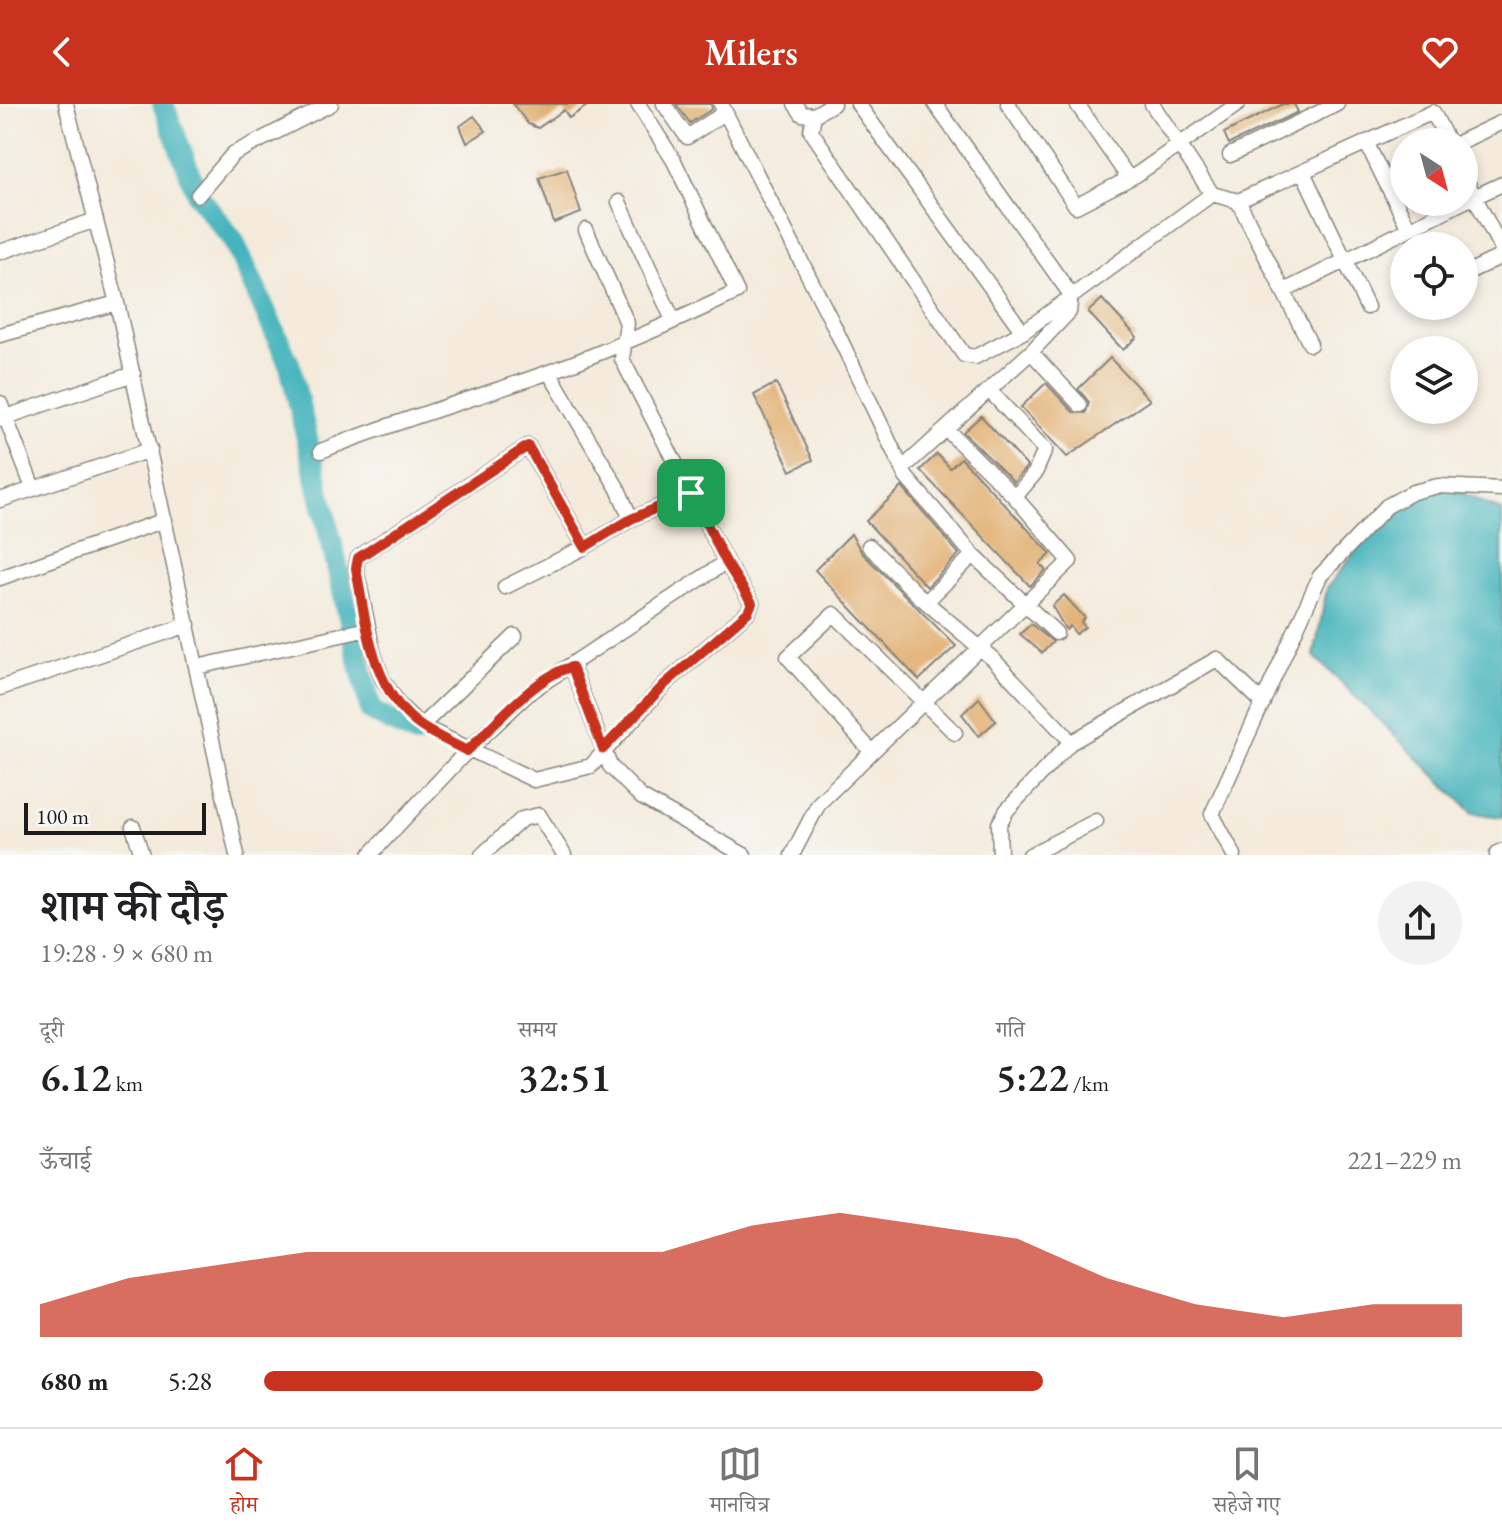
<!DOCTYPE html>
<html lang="hi">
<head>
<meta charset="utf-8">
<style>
	:root { --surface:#fff; --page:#f2f2f2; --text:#202124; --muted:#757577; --line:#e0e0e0; --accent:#c8321e }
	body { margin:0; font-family:"EB Garamond","Noto Serif Devanagari",serif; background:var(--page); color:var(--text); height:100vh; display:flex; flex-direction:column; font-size:30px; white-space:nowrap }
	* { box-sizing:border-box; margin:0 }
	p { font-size:26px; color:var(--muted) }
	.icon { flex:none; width:44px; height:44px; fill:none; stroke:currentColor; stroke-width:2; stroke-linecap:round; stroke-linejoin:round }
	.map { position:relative; height:751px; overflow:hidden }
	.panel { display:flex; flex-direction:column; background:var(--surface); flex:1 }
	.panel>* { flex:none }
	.needle { width:52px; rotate:144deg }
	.buttons { position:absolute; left:1390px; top:24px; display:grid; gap:16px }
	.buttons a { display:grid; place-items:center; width:88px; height:88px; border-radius:50%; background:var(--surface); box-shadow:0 4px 12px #0003; font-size:40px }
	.scale { position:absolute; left:24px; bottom:20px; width:182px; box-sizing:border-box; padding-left:8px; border:4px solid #1c1c1c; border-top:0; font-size:22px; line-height:28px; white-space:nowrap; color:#1c1c1c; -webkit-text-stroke:6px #f6f6f2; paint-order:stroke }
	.pin { position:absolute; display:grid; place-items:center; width:68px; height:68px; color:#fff; margin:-34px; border-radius:16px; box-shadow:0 4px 12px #0006 }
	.round { display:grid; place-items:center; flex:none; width:84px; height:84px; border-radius:42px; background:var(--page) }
	.summary { display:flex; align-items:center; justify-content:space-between; height:136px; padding:0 40px }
	h1 { font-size:44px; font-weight:600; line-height:60px }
	.stats { display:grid; grid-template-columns:repeat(3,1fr); gap:12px; height:136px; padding:8px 40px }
	.stats div { display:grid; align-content:center }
	.stats b { font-size:40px; font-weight:600 }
	.stats small { font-size:22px; font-weight:400 }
	.stats p { font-size:22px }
	.chart { height:224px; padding:16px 40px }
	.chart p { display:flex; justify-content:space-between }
	.chart svg { width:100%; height:144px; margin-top:8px; fill:var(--accent); opacity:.7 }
	ul { padding:0 40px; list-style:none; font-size:26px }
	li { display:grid; grid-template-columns:128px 96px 1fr; align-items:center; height:60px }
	li i { height:20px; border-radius:10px; background:var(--accent) }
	header { display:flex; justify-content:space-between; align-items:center; height:104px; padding:0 40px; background:var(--accent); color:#fff; font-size:36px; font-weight:600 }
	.dock { display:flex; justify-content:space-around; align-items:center; height:112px; border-top:2px solid var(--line); background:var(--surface); font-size:22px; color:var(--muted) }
	.dock a { display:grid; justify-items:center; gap:4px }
	.dock .active { color:var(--accent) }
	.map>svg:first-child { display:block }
</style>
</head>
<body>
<header><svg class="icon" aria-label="back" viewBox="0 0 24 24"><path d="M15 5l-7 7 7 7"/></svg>Milers<svg class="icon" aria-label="heart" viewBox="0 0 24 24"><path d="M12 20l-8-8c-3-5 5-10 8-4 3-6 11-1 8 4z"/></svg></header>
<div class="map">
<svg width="1502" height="751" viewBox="0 0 1502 751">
	<rect width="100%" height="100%" fill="#f6f6f2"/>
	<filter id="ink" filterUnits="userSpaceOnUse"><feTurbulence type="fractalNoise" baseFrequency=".0125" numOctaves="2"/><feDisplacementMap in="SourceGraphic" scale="16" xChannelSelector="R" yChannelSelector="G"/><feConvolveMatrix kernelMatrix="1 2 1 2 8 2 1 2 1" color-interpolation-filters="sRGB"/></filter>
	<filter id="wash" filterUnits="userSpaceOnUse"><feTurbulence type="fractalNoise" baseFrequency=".006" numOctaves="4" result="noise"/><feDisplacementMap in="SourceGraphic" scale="32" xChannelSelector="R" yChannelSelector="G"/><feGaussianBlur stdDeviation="1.8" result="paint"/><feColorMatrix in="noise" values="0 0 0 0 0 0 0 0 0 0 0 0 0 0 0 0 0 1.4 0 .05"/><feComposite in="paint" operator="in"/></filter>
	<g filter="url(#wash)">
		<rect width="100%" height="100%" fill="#f4ebdc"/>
		<path fill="#45b4bc" stroke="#30686c" stroke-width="2" d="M1443 380 1502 407V713L1473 709 1314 552 1327 484 1375 422Z"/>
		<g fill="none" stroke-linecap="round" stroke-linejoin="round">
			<path stroke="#45b4bc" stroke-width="22" d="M163 0 198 91 233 136 290 262 371 607 416 630"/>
		</g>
		<g id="blocks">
			<path fill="#e2b173" d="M513 0H590L569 14 564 6 538 24 528 20Z
				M676 0H711L712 5 690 19Z
				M1283 0H1294L1298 8 1229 40 1224 29Z
				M474 12 486 27 467 39 460 22Z
				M567 65 581 109 554 119 539 74Z
				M1102 195 1137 233 1123 246 1088 208Z
				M1110 254 1150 296 1067 353 1021 303 1046 279 1073 308 1086 309 1089 298 1078 285Z
				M776 279 813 356 791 367 754 291Z
				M981 312 1027 362 1014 378 963 328Z
				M937 350 950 364 961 354 1051 450 1040 460 1046 466 1030 482 920 366Z
				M902 383 959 450 927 483 866 417Z
				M851 430 862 449 956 542 919 576 815 466Z
				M1064 491 1085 514 1081 518 1085 523 1076 530 1070 522 1066 526 1052 502Z
				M1031 520 1053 538 1042 549 1020 530Z
				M979 594 996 617 979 632 962 610Z"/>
		</g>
	</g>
	<g filter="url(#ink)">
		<use href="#blocks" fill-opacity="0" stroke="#88847c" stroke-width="2"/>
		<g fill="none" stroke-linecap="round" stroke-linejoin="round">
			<defs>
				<path id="street" d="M66 0 117 199 237 751
					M664 0 687 33 723 10
					M721 0 832 218 906 373 973 451 1056 529
					M795 0 802 10 814 11 833 0
					M858 0 1023 228 1212 90 1152 0
					M1008 0 1076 102 1136 71 1238 0
					M1077 0 1128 73
					M814 11 811 27 964 251 975 253 1023 228
					M1366 38 1409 125
					M1460 38 1502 18
					M1230 51 1337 0
					M1303 68 1367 203
					M1464 72 1502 146
					M1212 90 1238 97 1433 8 1448 38
					M198 91 233 50 331 0
					M1468 96 1502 80
					M1238 97 1310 240
					M619 98 673 216
					M0 148 96 116
					M1464 170 1502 152
					M1284 187 1463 98
					M0 231 117 199
					M1031 248 1080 301
					M549 268 618 385 631 415
					M990 287 1045 346 1035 369 1015 393
					M0 299 33 384
					M0 315 133 270
					M321 347C397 316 475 295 552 267 615 244 676 217 737 188L674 57 638 0
					M904 363 1031 248 1069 208 1071 191 935 0
					M0 396 150 346
					M869 442 919 492 993 555 1065 631
					M585 443 631 415 691 389
					M0 474 165 416
					M505 483 585 443 528 342 368 447 358 454 356 464 373 548 382 574 399 601 421 622 534 676 591 662 665 580 748 508 752 499 726 458 622 255 627 219 586 126
					M927 497 973 451
					M197 563 368 525
					M572 563 610 662 641 693 744 751
					M0 584 188 521
					M421 622 515 532
					M871 647 788 553 834 510 955 629
					M133 723 142 751
					M370 751 467 647 531 587 726 458
					M482 751 522 715 539 711 564 751
					M792 751 819 699 1070 457 1015 393 947 326
					M1000 751 999 720 1007 706 1070 639 1217 555 1263 599
					M1030 751 1096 717
					M1234 751 1212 710 1320 472 1387 402 1413 388 1438 382 1502 385"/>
				<path id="secondary" d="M1500 751 1502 750"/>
			</defs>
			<use href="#street" stroke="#88847c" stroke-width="17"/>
			<use href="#secondary" stroke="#88847c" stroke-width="23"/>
			<use href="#street" stroke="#fff" stroke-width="14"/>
			<use href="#secondary" stroke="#fff" stroke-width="20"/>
		</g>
	</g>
	<g fill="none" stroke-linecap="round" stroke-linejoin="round" filter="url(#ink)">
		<defs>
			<path id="route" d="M528 342 585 443 631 415 691 389 726 458 752 499 748 508 665 580 603 645 572 563C539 569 492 623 467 647 452 639 436 632 422 623 372 589 366 519 356 464L358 454Z"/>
		</defs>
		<use href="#route" stroke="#fff" stroke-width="16"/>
		<use href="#route" stroke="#c8321e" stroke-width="10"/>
	</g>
</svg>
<div class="buttons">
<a><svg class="needle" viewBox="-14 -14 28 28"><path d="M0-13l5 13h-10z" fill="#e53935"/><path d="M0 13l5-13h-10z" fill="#757577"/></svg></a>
<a><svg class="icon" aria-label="locate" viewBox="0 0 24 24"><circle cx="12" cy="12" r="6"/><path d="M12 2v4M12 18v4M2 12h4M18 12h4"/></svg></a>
<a><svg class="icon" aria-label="layers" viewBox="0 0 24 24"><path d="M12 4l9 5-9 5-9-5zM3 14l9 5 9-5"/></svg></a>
</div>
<div class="scale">100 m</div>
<div class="pin" style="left:691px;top:389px;background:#1e9e55"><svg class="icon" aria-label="arrive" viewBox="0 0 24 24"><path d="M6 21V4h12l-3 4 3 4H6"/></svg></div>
</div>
<section class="panel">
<div class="summary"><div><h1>शाम की दौड़</h1><p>19:28 · 9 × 680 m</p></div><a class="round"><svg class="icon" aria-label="share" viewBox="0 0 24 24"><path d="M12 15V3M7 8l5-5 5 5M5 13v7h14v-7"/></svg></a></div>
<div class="stats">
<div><p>दूरी</p><b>6.12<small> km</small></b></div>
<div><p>समय</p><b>32:51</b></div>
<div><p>गति</p><b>5:22<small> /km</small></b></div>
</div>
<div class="chart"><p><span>ऊँचाई</span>221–229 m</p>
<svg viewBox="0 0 160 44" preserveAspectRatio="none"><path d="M0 44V34L10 26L20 22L30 18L40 18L50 18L60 18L70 18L80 10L90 6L100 10L110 14L120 26L130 34L140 38L150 34L160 34V44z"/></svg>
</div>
<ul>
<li><b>680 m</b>5:28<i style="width:65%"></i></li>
</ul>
</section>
<nav class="dock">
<a class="active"><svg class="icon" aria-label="home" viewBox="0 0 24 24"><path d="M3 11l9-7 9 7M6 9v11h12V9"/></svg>होम</a>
<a><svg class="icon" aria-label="map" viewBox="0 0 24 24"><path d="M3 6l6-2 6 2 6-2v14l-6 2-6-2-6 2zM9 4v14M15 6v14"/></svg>मानचित्र</a>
<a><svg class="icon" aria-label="saved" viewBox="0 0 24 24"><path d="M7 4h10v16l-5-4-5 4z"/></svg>सहेजे गए</a>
</nav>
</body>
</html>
